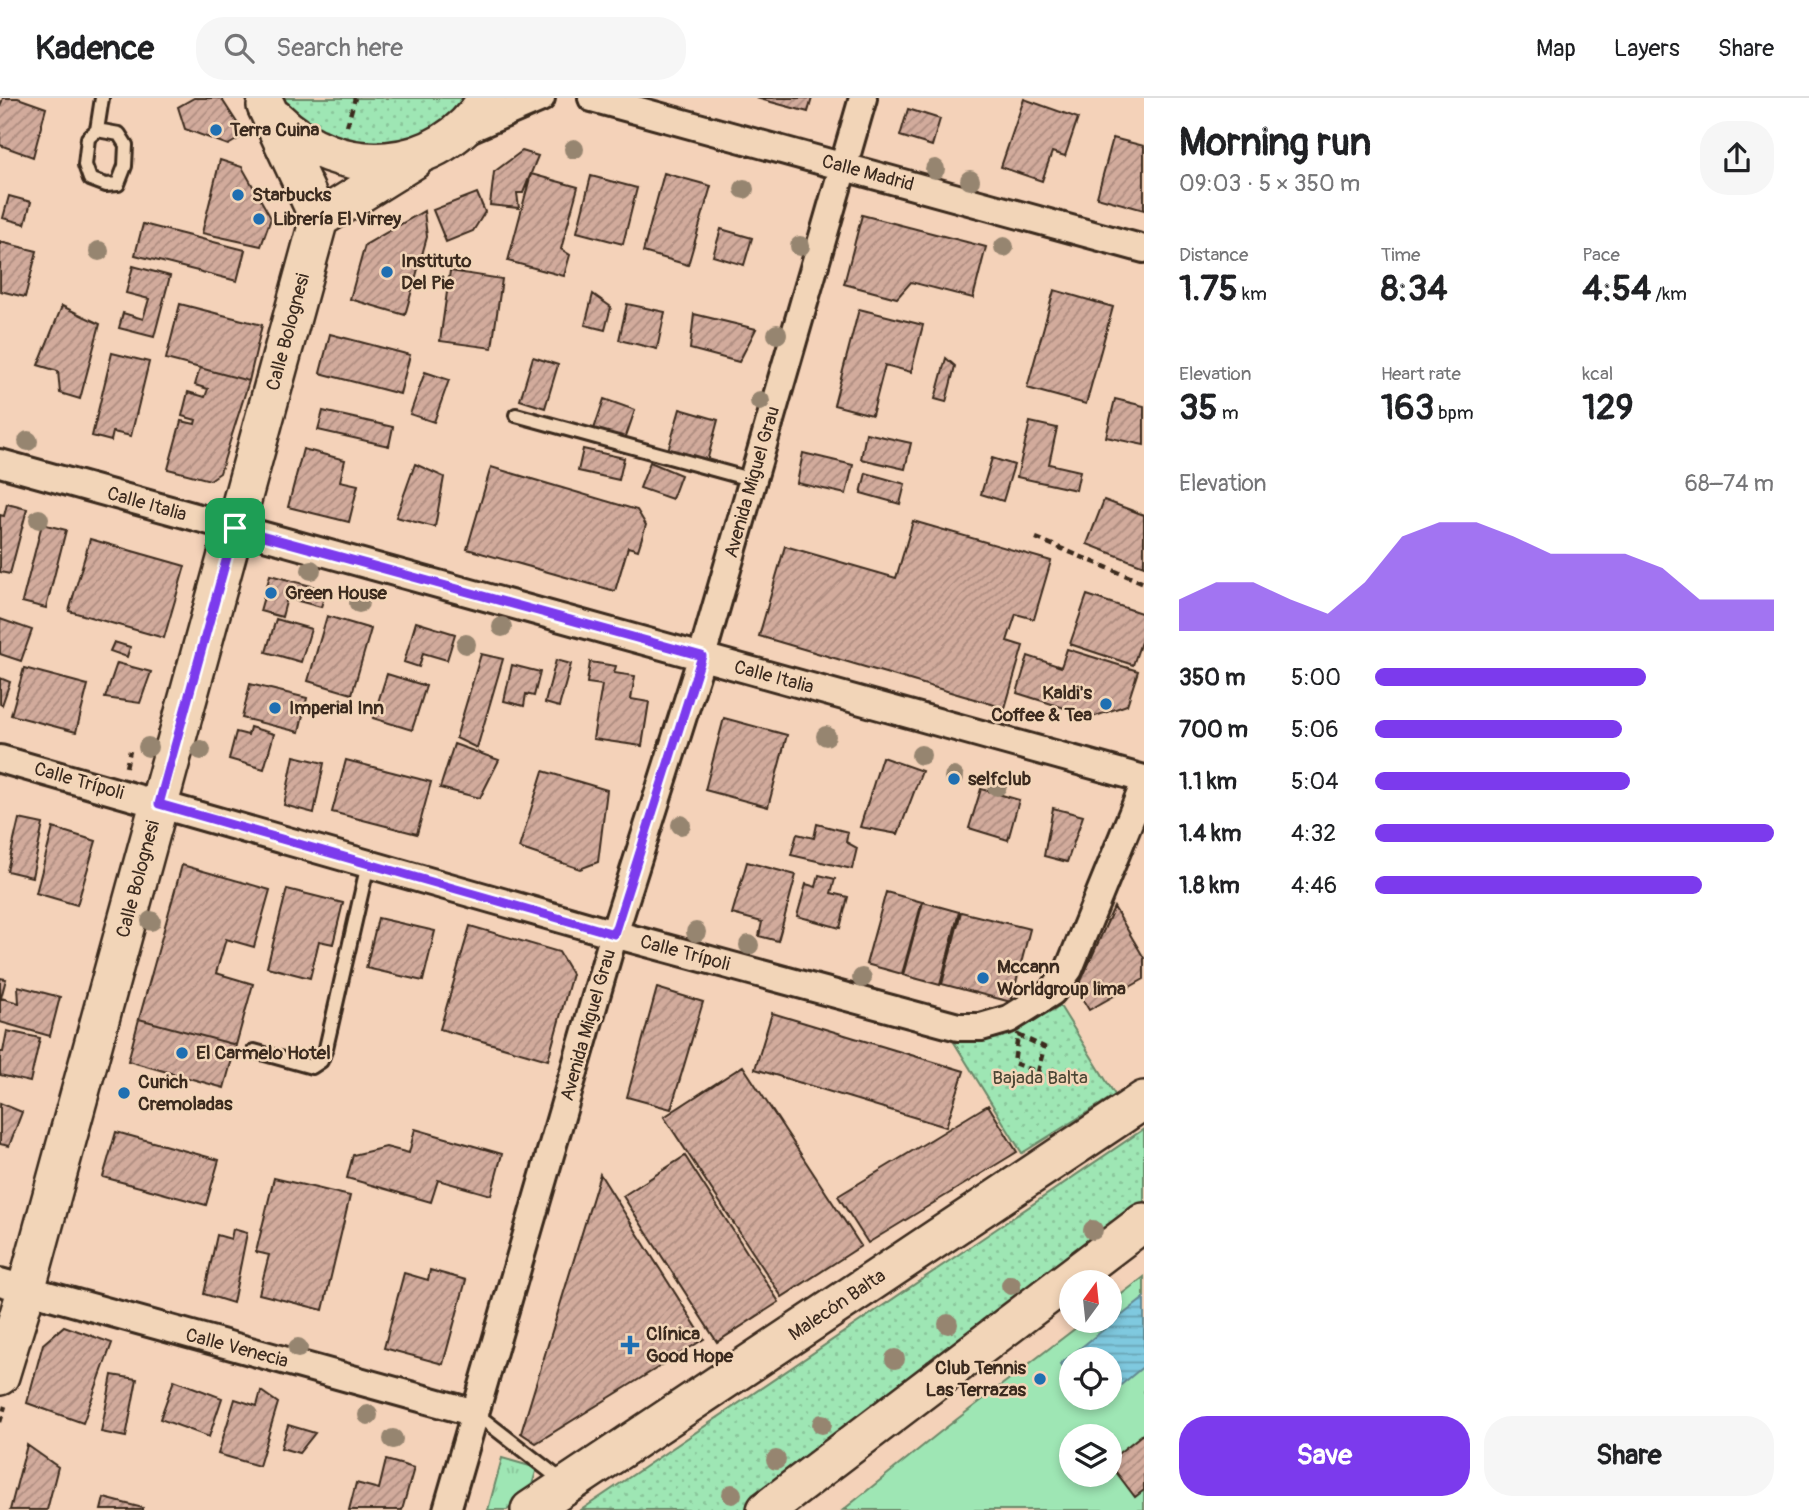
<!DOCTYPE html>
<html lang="en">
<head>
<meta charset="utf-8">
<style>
	:root { --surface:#fff; --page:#f6f6f6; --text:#202124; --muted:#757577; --line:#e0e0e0; --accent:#7c3aed }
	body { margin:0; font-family:Pangolin,sans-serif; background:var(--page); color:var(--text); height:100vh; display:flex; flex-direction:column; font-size:26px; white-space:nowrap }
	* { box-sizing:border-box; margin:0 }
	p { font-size:23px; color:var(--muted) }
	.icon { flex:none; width:38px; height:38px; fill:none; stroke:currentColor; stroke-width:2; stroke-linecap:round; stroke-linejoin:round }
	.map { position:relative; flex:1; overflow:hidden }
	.details { display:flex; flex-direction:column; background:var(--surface); width:665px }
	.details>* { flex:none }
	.needle { width:46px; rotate:15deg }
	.controls { position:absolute; left:1059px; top:1172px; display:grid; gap:14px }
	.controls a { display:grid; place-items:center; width:63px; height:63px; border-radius:50%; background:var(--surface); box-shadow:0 4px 10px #0003; font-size:35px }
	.pin { position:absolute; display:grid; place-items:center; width:60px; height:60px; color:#fff; margin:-30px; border-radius:14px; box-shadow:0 4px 10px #0006 }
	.round { display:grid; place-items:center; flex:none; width:74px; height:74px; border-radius:28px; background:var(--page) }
	.headline { display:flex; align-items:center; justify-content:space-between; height:119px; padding:0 35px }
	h1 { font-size:38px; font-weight:800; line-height:52px }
	.metrics { display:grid; grid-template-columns:repeat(3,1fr); gap:10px; height:119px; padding:7px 35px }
	.metrics div { display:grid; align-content:center }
	.metrics b { font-size:35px; font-weight:800 }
	.metrics small { font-size:19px; font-weight:400 }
	.metrics p { font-size:19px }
	.chart { height:196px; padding:14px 35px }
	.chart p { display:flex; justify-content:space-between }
	.chart svg { width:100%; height:126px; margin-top:7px; fill:var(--accent); opacity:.7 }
	.primary-button { display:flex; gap:14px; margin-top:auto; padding:14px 35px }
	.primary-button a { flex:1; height:80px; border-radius:28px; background:var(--accent); color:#fff; font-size:28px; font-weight:800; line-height:80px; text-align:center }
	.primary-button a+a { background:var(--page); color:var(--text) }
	ul { padding:0 35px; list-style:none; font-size:23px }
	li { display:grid; grid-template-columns:112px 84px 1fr; align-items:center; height:52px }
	li i { height:18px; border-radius:9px; background:var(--accent) }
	header { display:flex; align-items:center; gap:42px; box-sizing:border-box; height:98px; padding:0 35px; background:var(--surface); border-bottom:2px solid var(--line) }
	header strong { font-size:33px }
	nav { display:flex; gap:38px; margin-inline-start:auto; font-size:24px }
	.search { width:490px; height:63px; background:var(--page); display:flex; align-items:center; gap:18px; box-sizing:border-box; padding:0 24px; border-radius:28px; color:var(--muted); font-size:26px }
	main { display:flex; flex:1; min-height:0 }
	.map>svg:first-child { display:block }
</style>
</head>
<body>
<header>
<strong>Kadence</strong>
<div class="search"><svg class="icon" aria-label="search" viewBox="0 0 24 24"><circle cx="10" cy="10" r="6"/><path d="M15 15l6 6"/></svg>Search here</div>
<nav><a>Map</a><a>Layers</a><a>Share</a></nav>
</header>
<main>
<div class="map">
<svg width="1144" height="1412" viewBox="0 0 1144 1412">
	<defs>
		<pattern id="grass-tufts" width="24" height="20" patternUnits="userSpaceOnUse" patternTransform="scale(1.75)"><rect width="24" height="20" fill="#9ee6b4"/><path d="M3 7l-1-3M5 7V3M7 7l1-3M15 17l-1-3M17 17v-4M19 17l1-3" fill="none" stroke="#89c59a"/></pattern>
		<pattern id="park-dots" width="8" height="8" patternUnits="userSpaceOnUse" patternTransform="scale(1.75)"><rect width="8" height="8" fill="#9ee6b4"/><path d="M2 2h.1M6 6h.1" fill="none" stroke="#89c59a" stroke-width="1.8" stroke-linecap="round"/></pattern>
		<pattern id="water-rules" width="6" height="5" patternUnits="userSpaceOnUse" patternTransform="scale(1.75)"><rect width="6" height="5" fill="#7fc9df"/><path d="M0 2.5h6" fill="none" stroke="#69a3b4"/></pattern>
		<pattern id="building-hatch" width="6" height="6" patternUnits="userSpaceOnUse" patternTransform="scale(1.75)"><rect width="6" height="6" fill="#d2ab9c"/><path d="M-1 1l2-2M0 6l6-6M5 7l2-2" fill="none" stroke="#ac8b7f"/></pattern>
	</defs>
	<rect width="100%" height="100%" fill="#f4d2b9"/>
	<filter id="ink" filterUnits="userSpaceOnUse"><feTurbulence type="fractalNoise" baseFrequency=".0143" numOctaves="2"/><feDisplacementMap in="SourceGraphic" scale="14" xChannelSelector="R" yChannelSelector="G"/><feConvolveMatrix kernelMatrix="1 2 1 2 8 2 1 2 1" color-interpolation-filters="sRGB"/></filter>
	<g filter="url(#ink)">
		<path fill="url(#grass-tufts)" stroke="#6c8869" stroke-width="2" d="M502 1360 537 1370 530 1394 507 1412H488Z"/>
		<path fill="url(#park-dots)" stroke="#6c8869" stroke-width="2" d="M277 0H472L454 21 397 49 332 44Z
			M1060 908 1115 997 1022 1055 952 941 1016 931Z
			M1144 1031V1114L757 1412H581Z"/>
		<path fill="#9ee6b4" stroke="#6c8869" stroke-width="2" fill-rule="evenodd" d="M1144 1179V1412H843L939 1335 1085 1223H1110V1205ZM1071 1262H1110V1300H1071ZM1071 1339H1110V1377H1071Z"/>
		<path fill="url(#water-rules)" stroke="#648992" stroke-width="2" d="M1144 1200V1268L1110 1296V1262H1071V1280L1060 1266Z"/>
		<path fill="url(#building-hatch)" stroke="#3b2a1e" stroke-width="2" d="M3 0H18L46 10 33 59 0 47V9Z
			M194 0H221L245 37 228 47 185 31 178 9Z
			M756 0H812L808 14Z
			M1024 1 1078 20 1065 58 1052 54 1042 83 1001 69Z
			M908 11 940 21 932 48 900 38Z
			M1113 40 1144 48V112L1097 99Z
			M522 53 538 58 523 95H517L519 110 490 107 494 74Z
			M220 62 242 69 271 120 261 148 202 135Z
			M664 75 711 88 688 167 643 154Z
			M531 76 578 89 561 151 570 157 564 178 508 163Z
			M591 78 637 90 623 146 577 134Z
			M477 95 485 114 473 133 446 144 433 112Z
			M9 98 31 104 25 126 3 120Z
			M424 113 427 139 405 217 350 201 365 147Z
			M862 117 986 149 973 200 911 184 897 200 844 186Z
			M143 126 245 152 237 183 135 157Z
			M721 131 752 140 744 167 713 158Z
			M0 144 37 153 25 199 0 193Z
			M133 168 170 178 154 239 119 230 123 215 143 221 149 201 126 195Z
			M450 173 502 181 492 250 440 243Z
			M1054 192 1113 209 1086 306 1027 290Z
			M593 196 611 209 605 232 585 227Z
			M180 206 262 227 249 283 166 261Z
			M627 206 665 214 657 251 619 242Z
			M62 208 100 226 80 301 60 295 58 273 38 267Z
			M859 211 923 227 911 274 885 267 872 317 834 307Z
			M694 216 756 231 739 264 690 251Z
			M330 236 410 257 400 296 320 275Z
			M112 255 149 264 131 338 113 334 111 343 92 338Z
			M533 259 558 267 545 310 520 302Z
			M946 260 955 268 946 304 935 301Z
			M200 270 249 283 220 375 210 382 168 371 181 323 195 326 196 322 182 318 188 294 205 299 208 291 195 287Z
			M425 274 449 282 434 324 410 316Z
			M604 301 635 312 624 344 593 334Z
			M1115 301 1144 308V347L1106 339Z
			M680 311 718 322 706 367 667 356Z
			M323 313 393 329 389 348 318 332Z
			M1030 324 1057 330 1049 366 1080 373 1076 392 1017 379Z
			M866 335 911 345 905 371 861 361Z
			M303 351 345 362 340 383 358 387 349 424 288 409Z
			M583 351 624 360 619 382 578 373Z
			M803 355 853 367 846 396 797 385Z
			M992 360 1014 367 1003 403 981 396Z
			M650 364 681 377 672 401 640 390Z
			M415 366 444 379 435 429 396 419Z
			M491 369 637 412 646 427 638 452 628 449 615 493 467 451Z
			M866 375 905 386 900 406 861 395Z
			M1104 402 1144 417V468L1087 446Z
			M7 406 27 411 10 476 0 474V417L4 418Z
			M913 423 1051 463 1034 521 1016 516 1007 543 1023 548 1005 610 759 538 785 448 896 480Z
			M42 426 66 432 46 510 22 504Z
			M90 441 185 468 164 540 69 513Z
			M270 477 326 492 321 509 287 500 282 519 260 513Z
			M1087 497 1144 516V535L1133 567 1070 546Z
			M327 518 371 531 352 596 308 583Z
			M0 521 32 532 21 563 0 556Z
			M276 521 311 531 301 564 266 554Z
			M416 524 455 536 447 562 423 555 419 569 404 564Z
			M114 544 130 549 127 559 110 553Z
			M1067 551 1138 573 1127 607 1093 619 1017 595 1028 558 1061 569Z
			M481 556 503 561 477 650 456 640Z
			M556 562 571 566 559 609 545 605Z
			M590 564 616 568 614 575 635 578 631 601 649 604 642 648 593 641 602 587 587 585Z
			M117 565 151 574 140 605 105 600Z
			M512 567 540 574 534 598 526 596 524 608 504 603Z
			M24 570 88 587 76 634 11 617Z
			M387 576 426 588 412 632 373 620Z
			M0 580 10 584 2 607 0 606Z
			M250 586 307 600 299 634 242 620Z
			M724 620 787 637 768 709 705 692Z
			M250 629 274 636 264 671 229 661 236 634 248 637Z
			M454 646 499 662 480 700 440 690Z
			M294 658 324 665 314 715 284 707Z
			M882 659 922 673 898 736 860 729Z
			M346 662 431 684 417 736 332 714Z
			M543 673 607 692 598 764 580 771 519 750Z
			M981 691 1019 702 1008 742 969 730Z
			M1053 710 1083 718 1067 764 1044 758Z
			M19 721 43 726 32 779 7 773Z
			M817 726 848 734 846 744 857 750 852 771 791 757 797 736 814 740Z
			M53 730 96 743 77 807 36 795Z
			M747 764 796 777 778 843 759 838 762 824 732 816Z
			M182 767 270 792 254 849 226 841 216 875 253 886 236 947 139 921Z
			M819 777 835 781 831 795 848 799 840 830 797 818 806 786 816 789Z
			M287 791 343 805 333 846 319 843 310 880 267 869Z
			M886 794 922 804 902 876 866 866Z
			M923 804 959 814 940 887 903 877Z
			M1114 809 1144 860V881L1089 912 1077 892Z
			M961 814 1030 831 1011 904 942 886Z
			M378 820 435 833 423 883 366 870Z
			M470 828 559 854 572 876 548 962 440 931Z
			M0 880 6 881 1 900 19 905 18 888 60 899 50 938 0 924Z
			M657 890 703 904 671 1011 627 999Z
			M772 915 964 973 946 1029 755 971Z
			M139 921 236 947 224 990 128 963Z
			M7 933 40 940 30 984 0 977V954H3Z
			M743 968 861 1148 782 1199 664 1019Z
			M0 1005 22 1014 9 1048 0 1046Z
			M988 1007 1017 1054 868 1145 838 1098Z
			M415 1031 502 1056 491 1097 438 1082 431 1104 347 1080 353 1057 386 1049 409 1055Z
			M116 1034 219 1062 206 1107 103 1079Z
			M685 1058 779 1204 717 1244 623 1098Z
			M600 1076 704 1241 536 1345 521 1335Z
			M274 1080 350 1098 323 1212 259 1196 269 1157 256 1154Z
			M233 1131 247 1135 233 1205 204 1196 217 1137 231 1141Z
			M430 1172 466 1182 443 1266 384 1250 404 1175 428 1182Z
			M64 1228 112 1245 83 1325 27 1305 43 1246Z
			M112 1277 137 1281 126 1339 101 1334Z
			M174 1282 222 1300 209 1339 160 1321Z
			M261 1293 278 1305 259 1368 218 1356 235 1301 257 1308Z
			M288 1327 315 1335 299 1355 281 1350Z
			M1144 1335V1392L1135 1399 1110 1366V1362Z
			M27 1347 58 1369 47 1412H10Z
			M386 1362 414 1370 402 1412H349L356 1385 379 1391Z
			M104 1400 143 1410V1412H101Z"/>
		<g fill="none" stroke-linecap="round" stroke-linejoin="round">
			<defs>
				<path id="lane" d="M97 32 119 36 126 47 125 68 118 86 106 87 90 81 85 67 88 40Z
					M97 32 102 0
					M516 317 753 382
					M254 953 312 969 321 963 326 950 368 766
					M475 1315 565 1385"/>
				<path id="street" d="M592 0 1144 151
					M462 34 541 0
					M0 365 1144 681
					M0 661 614 836 958 929H981L1009 921 1052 894 1069 871 1144 687
					M0 1184 475 1315
					M447 1412 614 836 702 558 863 0"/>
				<path id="secondary" d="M276 21C338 83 440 78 487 0
					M319 121 414 62
					M0 1278 23 1203 319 121 266 8
					M530 1412 1144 1002
					M766 1412 1144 1124"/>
			</defs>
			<use href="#lane" stroke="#3b2a1e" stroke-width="18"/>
			<use href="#street" stroke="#3b2a1e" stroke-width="32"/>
			<use href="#secondary" stroke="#3b2a1e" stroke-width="42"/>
			<path stroke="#3b2a1e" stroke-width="4.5" stroke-dasharray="7 5" stroke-linecap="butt" d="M347 28 355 0
				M1036 440 1144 485
				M126 669 130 653
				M1018 937 1044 949 1038 974 1014 965Z
				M0 1324 5 1308"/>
			<use href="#lane" stroke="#f2d5b8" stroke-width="12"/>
			<use href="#street" stroke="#f2d5b8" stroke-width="26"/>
			<use href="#secondary" stroke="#f2d5b8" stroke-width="37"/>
		</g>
		<g fill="#968570">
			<circle cx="574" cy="51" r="10"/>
			<circle cx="935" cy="71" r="10"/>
			<circle cx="970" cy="82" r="10"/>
			<circle cx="744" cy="91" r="10"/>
			<circle cx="800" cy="148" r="10"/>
			<circle cx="1004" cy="149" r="10"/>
			<circle cx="99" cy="153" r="10"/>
			<circle cx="777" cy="236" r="10"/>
			<circle cx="760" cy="303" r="10"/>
			<circle cx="28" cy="343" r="10"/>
			<circle cx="39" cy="421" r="10"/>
			<circle cx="311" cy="472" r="10"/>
			<circle cx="359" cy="505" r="10"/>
			<circle cx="502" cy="529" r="10"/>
			<circle cx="466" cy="546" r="10"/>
			<circle cx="826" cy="638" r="10"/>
			<circle cx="148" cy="649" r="10"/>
			<circle cx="201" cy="652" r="10"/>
			<circle cx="921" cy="657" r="10"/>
			<circle cx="954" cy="679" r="10"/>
			<circle cx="997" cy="688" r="10"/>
			<circle cx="681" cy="727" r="10"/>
			<circle cx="151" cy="823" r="10"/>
			<circle cx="696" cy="834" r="10"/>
			<circle cx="749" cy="847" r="10"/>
			<circle cx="862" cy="880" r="10"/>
			<circle cx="1093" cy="1132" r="10"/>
			<circle cx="1011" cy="1187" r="10"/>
			<circle cx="948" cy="1226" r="10"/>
			<circle cx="298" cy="1250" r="10"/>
			<circle cx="895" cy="1261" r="10"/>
			<circle cx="368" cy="1317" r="10"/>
			<circle cx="822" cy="1326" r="10"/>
			<circle cx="393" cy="1341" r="10"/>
			<circle cx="776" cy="1362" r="10"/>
			<circle cx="732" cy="1396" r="10"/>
		</g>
	</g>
	<g fill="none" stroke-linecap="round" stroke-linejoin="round" filter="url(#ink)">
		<defs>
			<path id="route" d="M235 430 702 558 614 836 159 706Z"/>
		</defs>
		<use href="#route" stroke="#fff" stroke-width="14"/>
		<use href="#route" stroke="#7c3aed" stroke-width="9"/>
	</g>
	<g fill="#1f6fb2" stroke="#f2d5b8" stroke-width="2.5">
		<circle cx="216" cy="32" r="7"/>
		<circle cx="238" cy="97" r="7"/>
		<circle cx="259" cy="121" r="7"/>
		<circle cx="387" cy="174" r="7"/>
		<circle cx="271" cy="495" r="7"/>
		<circle cx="1106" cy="606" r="7"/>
		<circle cx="275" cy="610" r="7"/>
		<circle cx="954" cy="681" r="7"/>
		<circle cx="983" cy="880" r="7"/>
		<circle cx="182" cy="955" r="7"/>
		<circle cx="124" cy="995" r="7"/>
		<path d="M626.5 1236.5h7v7h7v7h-7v7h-7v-7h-7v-7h7z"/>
		<circle cx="1040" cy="1281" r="7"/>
	</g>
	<g text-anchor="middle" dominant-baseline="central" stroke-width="5" stroke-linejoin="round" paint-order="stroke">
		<g font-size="19" font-weight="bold" fill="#3b2a1e" stroke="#f2d5b8" text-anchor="start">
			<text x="230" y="32">Terra Cuina</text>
			<text x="252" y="97">Starbucks</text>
			<text x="273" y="121">Librería El Virrey</text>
			<text x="401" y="163">Instituto<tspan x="401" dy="22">Del Pie</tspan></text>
			<text x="285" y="495">Green House</text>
			<text x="1092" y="595" text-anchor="end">Kaldi's<tspan x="1092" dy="22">Coffee &amp; Tea</tspan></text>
			<text x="289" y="610">Imperial Inn</text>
			<text x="968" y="681">selfclub</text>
			<text x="997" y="869">Mccann<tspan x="997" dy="22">Worldgroup lima</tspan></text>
			<text x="196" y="955">El Carmelo Hotel</text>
			<text x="138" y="984">Curich<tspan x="138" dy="22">Cremoladas</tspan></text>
			<text x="646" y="1236">Clínica<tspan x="646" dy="22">Good Hope</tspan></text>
			<text x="1026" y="1270" text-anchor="end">Club Tennis<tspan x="1026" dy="22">Las Terrazas</tspan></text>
		</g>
		<g font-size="19" fill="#3b2a1e" stroke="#f2d5b8">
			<text transform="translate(868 75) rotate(15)">Calle Madrid</text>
			<text transform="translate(288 234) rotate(-75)">Calle Bolognesi</text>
			<text transform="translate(752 384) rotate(-74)">Avenida Miguel Grau</text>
			<text transform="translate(147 406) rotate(16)">Calle Italia</text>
			<text transform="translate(774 579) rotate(15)">Calle Italia</text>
			<text transform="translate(79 683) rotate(16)">Calle Trípoli</text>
			<text transform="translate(138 781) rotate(-75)">Calle Bolognesi</text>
			<text transform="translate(685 855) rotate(15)">Calle Trípoli</text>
			<text transform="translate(588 927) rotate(-74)">Avenida Miguel Grau</text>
			<text transform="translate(837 1207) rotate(-34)">Malecón Balta</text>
			<text transform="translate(237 1250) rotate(15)">Calle Venecia</text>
		</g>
		<g font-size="19" fill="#4a4634" stroke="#f2d5b8">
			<text x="1040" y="980">Bajada Balta</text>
		</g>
	</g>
</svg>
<div class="controls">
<a><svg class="needle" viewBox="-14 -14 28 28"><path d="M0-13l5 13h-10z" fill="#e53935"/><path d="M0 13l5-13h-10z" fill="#757577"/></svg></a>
<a><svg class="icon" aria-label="locate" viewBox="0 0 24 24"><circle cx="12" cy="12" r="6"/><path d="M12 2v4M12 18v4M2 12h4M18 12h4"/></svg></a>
<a><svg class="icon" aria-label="layers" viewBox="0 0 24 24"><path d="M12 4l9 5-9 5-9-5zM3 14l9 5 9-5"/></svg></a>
</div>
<div class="pin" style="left:235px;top:430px;background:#1e9e55"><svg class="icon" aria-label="arrive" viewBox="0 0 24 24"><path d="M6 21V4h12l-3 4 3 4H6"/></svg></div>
</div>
<section class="details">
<div class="headline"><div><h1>Morning run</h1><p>09:03 · 5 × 350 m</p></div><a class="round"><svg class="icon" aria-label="share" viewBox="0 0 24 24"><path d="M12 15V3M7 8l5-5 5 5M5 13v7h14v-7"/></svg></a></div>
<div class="metrics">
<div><p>Distance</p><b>1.75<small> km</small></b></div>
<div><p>Time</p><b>8:34</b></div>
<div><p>Pace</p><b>4:54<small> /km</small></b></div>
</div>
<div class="metrics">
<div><p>Elevation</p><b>35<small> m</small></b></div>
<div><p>Heart rate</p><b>163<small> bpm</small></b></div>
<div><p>kcal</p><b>129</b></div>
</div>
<div class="chart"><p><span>Elevation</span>68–74 m</p>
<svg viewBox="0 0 160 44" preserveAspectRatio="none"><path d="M0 44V33L10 27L20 27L30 33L40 38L50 27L60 11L70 6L80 6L90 11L100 17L110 17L120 17L130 22L140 33L150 33L160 33V44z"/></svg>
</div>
<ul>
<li><b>350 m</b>5:00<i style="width:68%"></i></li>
<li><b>700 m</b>5:06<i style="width:62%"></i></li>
<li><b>1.1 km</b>5:04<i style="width:64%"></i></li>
<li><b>1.4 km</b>4:32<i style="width:100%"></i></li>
<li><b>1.8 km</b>4:46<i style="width:82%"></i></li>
</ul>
<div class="primary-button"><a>Save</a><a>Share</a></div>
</section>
</main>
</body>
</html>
